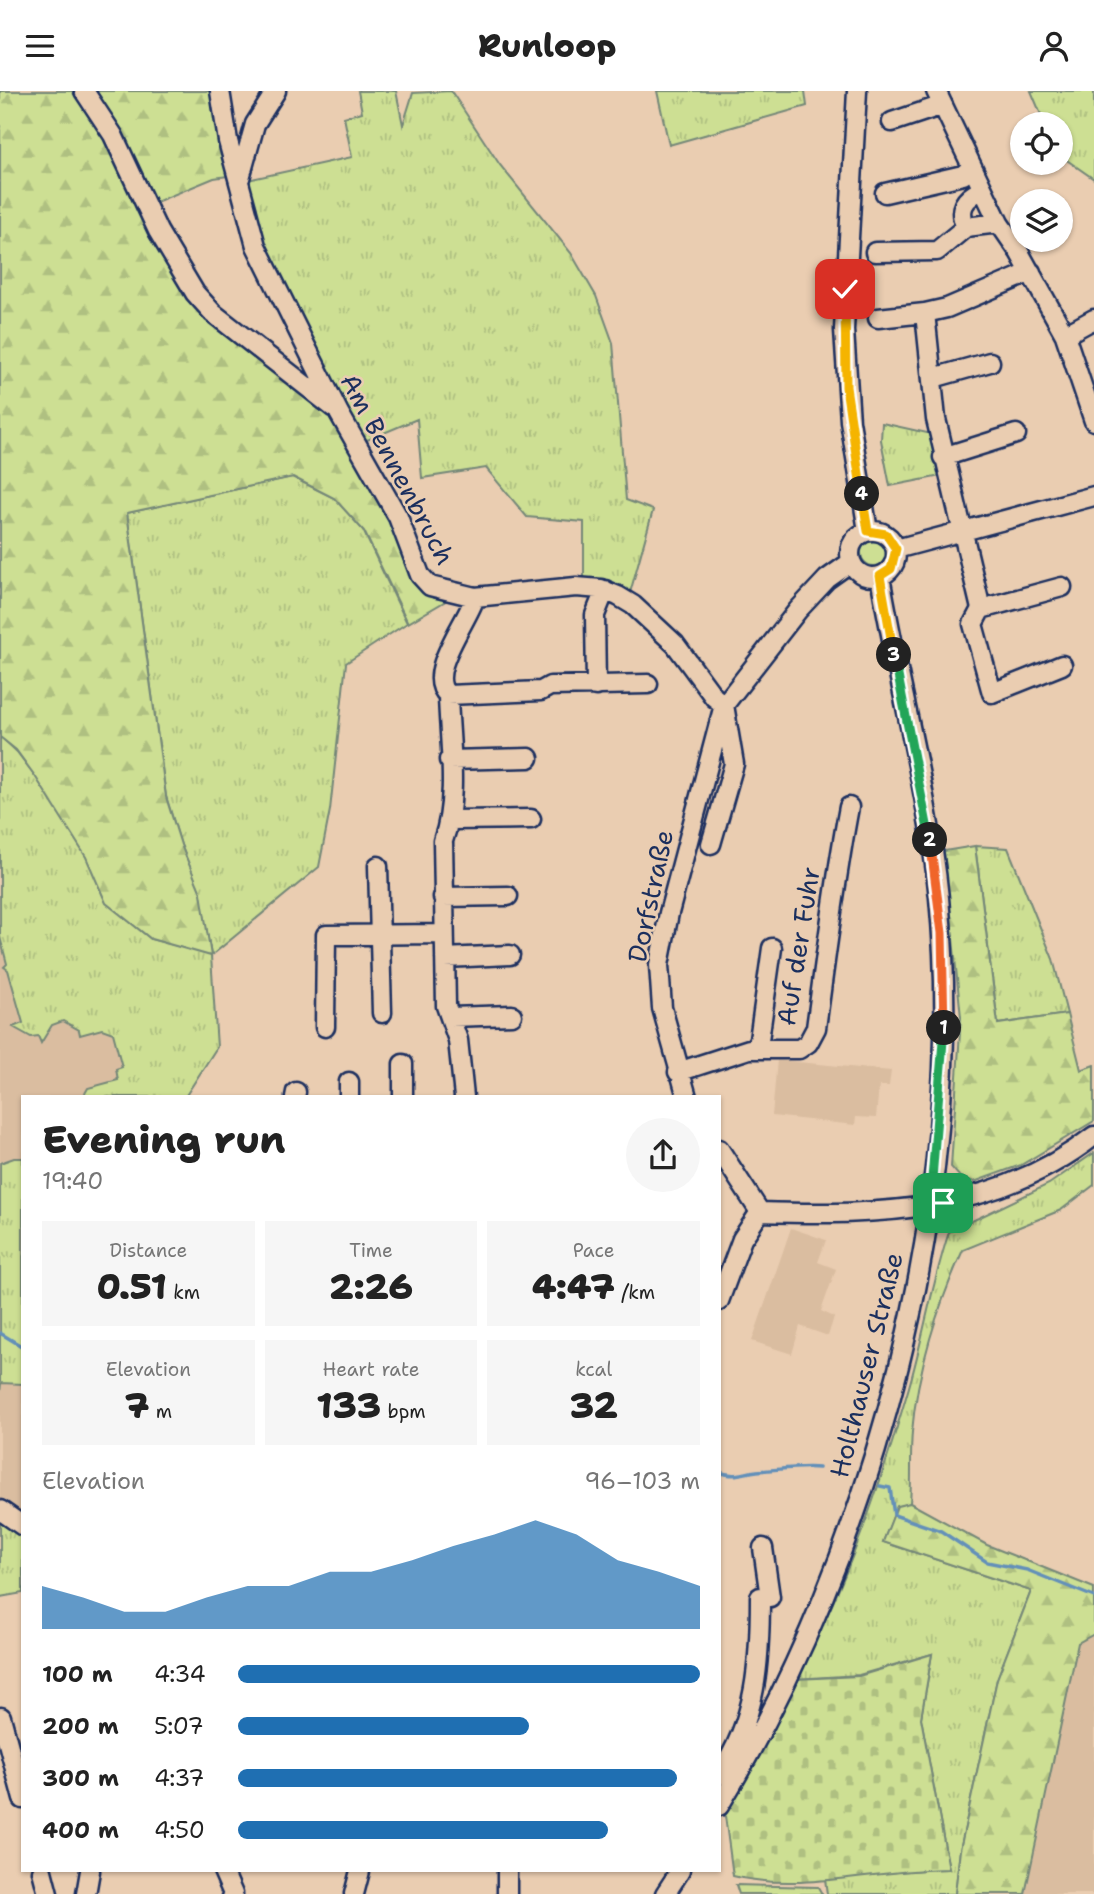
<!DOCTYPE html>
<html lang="en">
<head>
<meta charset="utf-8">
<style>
	:root { --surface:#fff; --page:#f6f6f6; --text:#222; --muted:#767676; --accent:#1f6fb2 }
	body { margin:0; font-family:"Shantell Sans",sans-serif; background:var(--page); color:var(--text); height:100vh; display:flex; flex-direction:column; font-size:26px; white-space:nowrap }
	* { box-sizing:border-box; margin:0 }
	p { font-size:23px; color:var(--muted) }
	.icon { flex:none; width:38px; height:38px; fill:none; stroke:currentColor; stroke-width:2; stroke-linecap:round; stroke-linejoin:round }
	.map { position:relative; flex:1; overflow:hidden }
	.drawer { position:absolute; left:21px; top:1004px; width:700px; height:777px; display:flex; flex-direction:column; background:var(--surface); border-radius:0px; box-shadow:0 2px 5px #0004 }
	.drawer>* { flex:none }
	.buttons { position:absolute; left:1010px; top:21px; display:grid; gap:14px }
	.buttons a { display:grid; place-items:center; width:63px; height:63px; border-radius:50%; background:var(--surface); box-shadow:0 2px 5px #0004; font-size:35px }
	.pin { position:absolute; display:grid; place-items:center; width:60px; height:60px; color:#fff; margin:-30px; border-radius:14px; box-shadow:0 4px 10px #0006 }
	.km { position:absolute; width:35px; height:35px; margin:-18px; border-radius:50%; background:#222; color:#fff; font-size:19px; line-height:35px; text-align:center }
	.round { display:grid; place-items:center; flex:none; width:74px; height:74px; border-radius:37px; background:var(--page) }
	.overview { display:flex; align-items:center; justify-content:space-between; height:119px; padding:0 21px }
	h1 { font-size:38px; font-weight:800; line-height:52px }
	.metrics { display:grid; grid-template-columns:repeat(3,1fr); gap:10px; height:119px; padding:7px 21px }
	.metrics div { display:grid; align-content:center; border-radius:0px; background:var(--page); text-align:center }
	.metrics b { font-size:35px; font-weight:800 }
	.metrics small { font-size:19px; font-weight:400 }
	.metrics p { font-size:19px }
	.chart { height:196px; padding:14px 21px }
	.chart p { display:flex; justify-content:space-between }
	.chart svg { width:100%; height:126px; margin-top:7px; fill:var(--accent); opacity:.7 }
	ul { padding:0 21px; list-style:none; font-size:23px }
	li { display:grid; grid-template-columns:112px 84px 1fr; align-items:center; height:52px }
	li i { height:18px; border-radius:9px; background:var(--accent) }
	header { display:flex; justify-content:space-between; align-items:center; height:91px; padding:0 21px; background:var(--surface); font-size:32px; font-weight:800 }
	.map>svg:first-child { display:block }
</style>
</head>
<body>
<header><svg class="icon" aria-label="menu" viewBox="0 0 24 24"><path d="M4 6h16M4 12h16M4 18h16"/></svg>Runloop<svg class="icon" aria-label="person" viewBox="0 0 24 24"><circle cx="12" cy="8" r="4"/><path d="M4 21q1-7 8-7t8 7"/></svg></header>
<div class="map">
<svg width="1094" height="1803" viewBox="0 0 1094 1803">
	<defs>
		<pattern id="grass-tufts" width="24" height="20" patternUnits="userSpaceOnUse" patternTransform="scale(1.75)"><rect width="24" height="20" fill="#cddf93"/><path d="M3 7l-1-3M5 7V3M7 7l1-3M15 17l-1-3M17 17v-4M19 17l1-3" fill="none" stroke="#afc081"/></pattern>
		<pattern id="forest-firs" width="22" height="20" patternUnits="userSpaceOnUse" patternTransform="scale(1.75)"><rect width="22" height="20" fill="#cddf93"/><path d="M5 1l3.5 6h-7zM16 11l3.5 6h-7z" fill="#afc081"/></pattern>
		<pattern id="cemetery-stones" width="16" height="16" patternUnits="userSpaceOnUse" patternTransform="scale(1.75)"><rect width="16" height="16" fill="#cddf93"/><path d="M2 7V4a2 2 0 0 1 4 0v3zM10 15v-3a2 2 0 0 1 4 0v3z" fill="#afc081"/></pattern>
	</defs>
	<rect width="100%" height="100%" fill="#eacdb1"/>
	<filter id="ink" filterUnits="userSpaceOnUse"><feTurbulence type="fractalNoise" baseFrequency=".0143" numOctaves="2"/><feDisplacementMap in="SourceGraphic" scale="14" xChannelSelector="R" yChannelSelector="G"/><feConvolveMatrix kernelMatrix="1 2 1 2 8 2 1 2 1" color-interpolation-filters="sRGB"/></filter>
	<g filter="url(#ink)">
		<path fill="#dabda0" d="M0 645 17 661 36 686 87 766 106 811 151 848 211 865 217 956 185 1006H23V1429L0 1413Z
			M777 969 891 980 889 995H879L876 1027 856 1026 855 1034 772 1025Z
			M791 1137 826 1149 818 1171 836 1178 821 1220 834 1226 828 1245 800 1235 792 1263 752 1250Z
			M1094 1543V1803H1026L1078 1551Z"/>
		<path fill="url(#grass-tufts)" stroke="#748778" stroke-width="2" d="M358 0H396L403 34 413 2 451 0 500 74 571 162 596 205 613 252 626 409 653 419 630 502 584 490V431L527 426 486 377 422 387 417 328 360 352 259 153 243 90 352 66 344 26 362 21Z
			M657 0H805L807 15 669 54Z
			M1031 0H1094V88L1061 65 1060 33H1045Z
			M882 332 932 343 941 385 890 395 881 349Z
			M292 386 334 407 363 439 407 532 346 572 330 719 319 776 211 865 217 956 185 1006H83L88 997 118 989 116 978 122 976 113 942 102 938 80 944 79 939 63 930 52 934 41 952 38 945 31 946 13 936 23 932 8 879 4 876 7 873 0 846V645L17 661 36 686 87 766 106 811 151 848 211 864 200 801 181 754 166 705 127 422Z
			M861 462a13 13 0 1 1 26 0a13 13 0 1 1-26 0Z
			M975 755 1008 757 1053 868 1067 923 998 933Z
			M1094 1062V1094L1061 1119 963 1159C938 1214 917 1280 912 1341 910 1364 912 1388 910 1412L897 1416 883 1451 1031 1500 997 1588 960 1759 955 1803H827L825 1788C867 1785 907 1778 949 1778L921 1627 932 1563 859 1584 795 1588C846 1497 880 1395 909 1296 924 1244 932 1192 949 1141L1049 1093Z
			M14 1067H23V1293L1 1292 0 1302V1072Z
			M0 1424 23 1441V1502L0 1506Z
			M736 1794 818 1796 822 1803H739Z"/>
		<path fill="url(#forest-firs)" stroke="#748778" stroke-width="2" d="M0 0H218L235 84 214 87 151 113 211 227 333 323 360 367 418 488 449 508 408 532 364 440 334 407 293 386 127 422 166 706 181 754 201 802 211 865 151 848 106 812 86 766 35 685 16 659 0 646Z
			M975 755 998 933 1067 923 1081 979 1094 974V1030L1021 1074 974 1091 960 1086 951 1076 961 926 944 760Z
			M910 1412 987 1454 1094 1497V1543L1078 1552 1025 1803H955L960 1759 997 1588 1031 1500 883 1451 897 1415Z"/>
		<path fill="url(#cemetery-stones)" stroke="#748778" stroke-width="2" d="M932 1563 921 1627 949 1778C878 1778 803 1802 733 1785L725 1725 796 1588 859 1585Z"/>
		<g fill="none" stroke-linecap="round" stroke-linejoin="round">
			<path stroke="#6490b9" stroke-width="3.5" d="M0 1242 23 1256
				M719 1381C736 1387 741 1382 757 1380 777 1379 799 1375 819 1377
				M880 1395 890 1397 894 1424 941 1440 987 1471 1027 1479 1094 1506"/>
			<defs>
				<path id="minor" d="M84 0 113 44 158 140 195 202 213 222 334 317
					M220 0 228 50 256 155 339 322 398 426 420 484 430 495 475 506 576 496 601 498 618 505 633 514 675 553 714 606 724 614 734 673 711 753
					M857 0 844 239 850 330 868 440
					M936 0 999 132 1019 161 1065 244 1094 330
					M892 31 943 14
					M240 87 255 33 276 0
					M982 99C964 107 957 118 966 136L999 132
					M885 102 963 84 972 76
					M875 161 937 160 966 136
					M1031 181 947 217 925 222 936 328 981 518 973 533 992 602 1062 574
					M878 227 925 222
					M1065 244 1094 228
					M933 287 990 271
					M943 366 1016 343
					M850 463a23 23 0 1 1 46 0a23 23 0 1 1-46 0Z
					M896 458 1094 405
					M981 518 1062 496
					M596 595 595 524 605 499
					M448 604 541 600 550 595 648 593
					M449 669 529 667
					M450 729 531 728
					M378 775 382 922
					M443 806 508 805
					M445 867 510 864
					M450 926 512 924
					M325 936 326 844 444 843
					M758 956 772 857
					M678 981 749 958H799L808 952 816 937C826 863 835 790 849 716
					M295 1006 296 1001
					M349 1006V991
					M403 1006V973
					M464 1006 458 949 446 915 443 750C459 706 449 650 448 604 424 584 468 530 475 506
					M687 1006 662 917 659 874 669 822 724 614 798 519 827 488 851 471
					M719 1058 760 1121
					M760 1121C879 1125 995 1122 1094 1045
					M719 1210 742 1148 760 1121
					M0 1419 23 1435
					M1 1626 23 1708
					M719 1684C757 1629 760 1570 760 1506H770L763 1457
					M719 1715C875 1458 968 1107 939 807 928 700 898 591 880 485
					M42 1780 48 1803
					M223 1780 233 1803
					M507 1780V1803
					M86 1803 90 1780
					M354 1803 360 1780
					M665 1803 680 1780"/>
			</defs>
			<use href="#minor" stroke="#1b2f5e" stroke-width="23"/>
			<use href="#minor" stroke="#eacdb1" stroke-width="18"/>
		</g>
	</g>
	<g fill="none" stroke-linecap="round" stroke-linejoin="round" filter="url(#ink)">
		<defs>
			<path id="split-1" d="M943 1112 930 1113 944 937"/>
			<path id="split-2" d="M930 749 942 842 944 937"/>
			<path id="split-3" d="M894 564 930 749"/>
			<path id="split-4" d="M862 403 868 440 886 443 896 458 891 478 880 485 894 564"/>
			<path id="split-5" d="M845 198 846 296 862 403"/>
		</defs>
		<use href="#split-1" stroke="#fff" stroke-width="14"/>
		<use href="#split-2" stroke="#fff" stroke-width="14"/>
		<use href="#split-3" stroke="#fff" stroke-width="14"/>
		<use href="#split-4" stroke="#fff" stroke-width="14"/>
		<use href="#split-5" stroke="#fff" stroke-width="14"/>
		<use href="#split-1" stroke="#22a559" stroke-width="9"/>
		<use href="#split-2" stroke="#f0652b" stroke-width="9"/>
		<use href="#split-3" stroke="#22a559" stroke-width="9"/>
		<use href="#split-4" stroke="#f5b400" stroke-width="9"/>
		<use href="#split-5" stroke="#f5b400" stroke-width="9"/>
	</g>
	<g text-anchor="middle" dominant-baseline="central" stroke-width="5" stroke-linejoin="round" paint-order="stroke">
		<g font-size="26" fill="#1b2f5e" stroke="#eacdb1">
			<text transform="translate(398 378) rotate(62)">Am Bennenbruch</text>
			<text transform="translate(650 805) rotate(-78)">Dorfstraße</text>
			<text transform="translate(798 855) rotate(-81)">Auf der Fuhr</text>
			<text transform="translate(866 1274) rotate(-76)">Holthauser Straße</text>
		</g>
	</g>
</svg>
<div class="buttons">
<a><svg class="icon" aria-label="locate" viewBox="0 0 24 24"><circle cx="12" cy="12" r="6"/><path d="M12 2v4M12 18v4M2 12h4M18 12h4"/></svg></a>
<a><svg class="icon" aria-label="layers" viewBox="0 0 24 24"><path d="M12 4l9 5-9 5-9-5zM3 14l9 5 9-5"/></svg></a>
</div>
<div class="pin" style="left:943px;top:1112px;background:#1e9e55"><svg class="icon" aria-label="arrive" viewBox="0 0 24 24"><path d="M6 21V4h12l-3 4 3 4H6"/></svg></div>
<div class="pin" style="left:845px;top:198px;background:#d93025"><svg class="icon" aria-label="check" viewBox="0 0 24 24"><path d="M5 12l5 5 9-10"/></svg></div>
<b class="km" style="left:944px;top:937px">1</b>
<b class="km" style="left:930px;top:749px">2</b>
<b class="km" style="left:894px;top:564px">3</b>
<b class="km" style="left:862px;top:403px">4</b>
<section class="drawer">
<div class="overview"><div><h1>Evening run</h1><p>19:40</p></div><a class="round"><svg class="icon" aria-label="share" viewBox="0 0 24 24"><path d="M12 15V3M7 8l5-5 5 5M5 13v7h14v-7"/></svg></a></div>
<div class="metrics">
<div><p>Distance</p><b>0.51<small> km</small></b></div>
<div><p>Time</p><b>2:26</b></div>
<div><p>Pace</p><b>4:47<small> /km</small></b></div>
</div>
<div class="metrics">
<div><p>Elevation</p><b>7<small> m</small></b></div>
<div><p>Heart rate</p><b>133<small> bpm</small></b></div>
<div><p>kcal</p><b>32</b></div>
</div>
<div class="chart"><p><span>Elevation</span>96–103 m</p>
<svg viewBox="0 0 160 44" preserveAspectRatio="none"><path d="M0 44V29L10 33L20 38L30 38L40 33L50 29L60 29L70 24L80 24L90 20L100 15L110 11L120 6L130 11L140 20L150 24L160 29V44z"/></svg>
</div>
<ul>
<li><b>100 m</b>4:34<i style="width:100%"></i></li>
<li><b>200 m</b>5:07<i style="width:63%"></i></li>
<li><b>300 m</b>4:37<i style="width:95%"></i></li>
<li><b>400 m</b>4:50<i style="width:80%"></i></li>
</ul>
</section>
</div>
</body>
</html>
